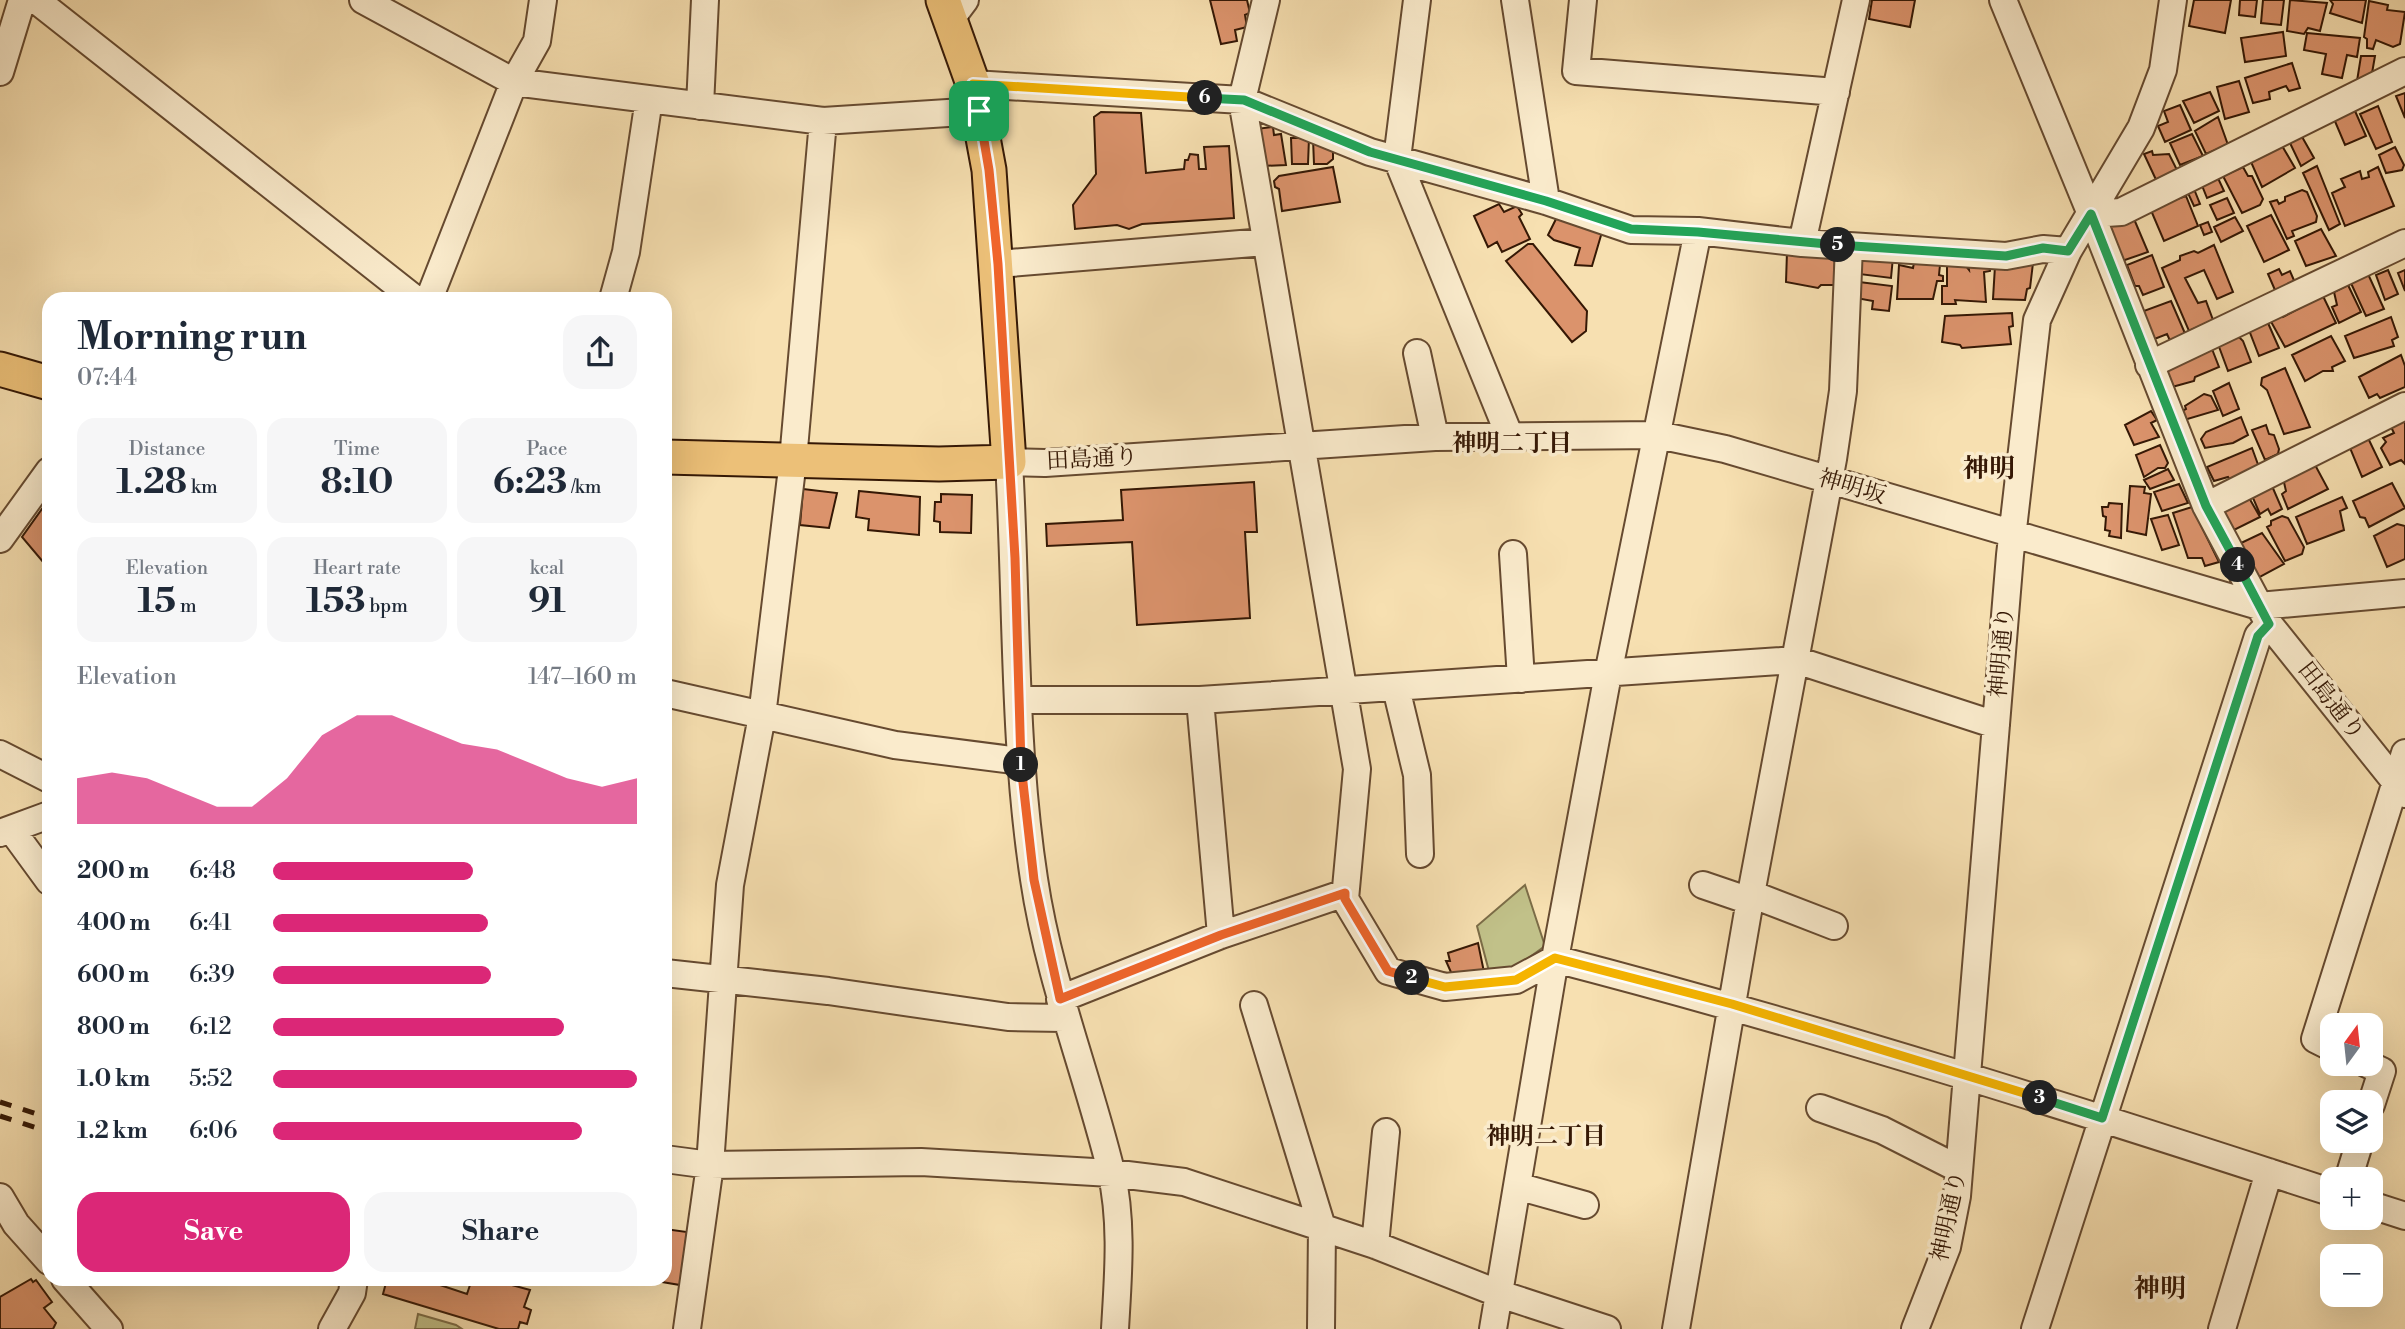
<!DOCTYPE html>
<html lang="en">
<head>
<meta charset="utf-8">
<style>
	:root { --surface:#fff; --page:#f6f6f7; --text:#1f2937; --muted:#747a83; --accent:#db2777 }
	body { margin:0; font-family:"Libre Bodoni","Noto Serif JP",serif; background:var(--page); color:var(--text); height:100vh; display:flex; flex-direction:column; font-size:26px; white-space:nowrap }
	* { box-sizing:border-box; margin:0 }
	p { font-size:23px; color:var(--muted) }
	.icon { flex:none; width:38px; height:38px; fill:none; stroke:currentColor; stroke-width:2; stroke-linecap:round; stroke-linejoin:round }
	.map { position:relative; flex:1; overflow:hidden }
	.side { position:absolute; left:42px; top:292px; width:630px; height:994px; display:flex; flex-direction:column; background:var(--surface); border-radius:21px; box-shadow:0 7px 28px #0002 }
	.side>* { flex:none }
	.needle { width:46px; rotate:15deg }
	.fabs { position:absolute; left:2320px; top:1013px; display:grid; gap:14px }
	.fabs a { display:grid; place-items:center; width:63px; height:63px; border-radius:14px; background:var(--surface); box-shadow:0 7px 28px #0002; font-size:35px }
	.pin { position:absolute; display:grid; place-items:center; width:60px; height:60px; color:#fff; margin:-30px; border-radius:14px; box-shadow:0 4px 10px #0006 }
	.km { position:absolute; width:35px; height:35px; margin:-18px; border-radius:50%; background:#222; color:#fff; font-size:19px; line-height:35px; text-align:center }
	.round { display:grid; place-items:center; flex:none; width:74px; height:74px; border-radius:21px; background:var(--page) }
	.overview { display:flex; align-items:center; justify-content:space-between; height:119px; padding:0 35px }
	h1 { font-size:38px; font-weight:700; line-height:52px }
	.figures { display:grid; grid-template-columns:repeat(3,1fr); gap:10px; height:119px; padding:7px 35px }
	.figures div { display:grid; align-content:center; border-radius:18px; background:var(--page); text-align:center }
	.figures b { font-size:35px; font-weight:700 }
	.figures small { font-size:19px; font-weight:400 }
	.figures p { font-size:19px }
	.chart { height:196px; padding:14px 35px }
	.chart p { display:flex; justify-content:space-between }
	.chart svg { width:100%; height:126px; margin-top:7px; fill:var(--accent); opacity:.7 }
	.cta { display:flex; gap:14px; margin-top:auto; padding:14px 35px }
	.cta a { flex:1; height:80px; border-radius:21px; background:var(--accent); color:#fff; font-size:28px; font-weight:700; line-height:80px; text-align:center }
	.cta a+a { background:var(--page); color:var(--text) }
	ul { padding:0 35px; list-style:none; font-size:23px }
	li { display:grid; grid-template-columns:112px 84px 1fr; align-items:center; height:52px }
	li i { height:18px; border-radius:9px; background:var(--accent) }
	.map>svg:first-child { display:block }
</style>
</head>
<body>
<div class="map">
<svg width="2405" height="1329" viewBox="0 0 2405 1329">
	<rect width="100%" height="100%" fill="#f7e0b1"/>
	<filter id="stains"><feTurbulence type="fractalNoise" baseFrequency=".00286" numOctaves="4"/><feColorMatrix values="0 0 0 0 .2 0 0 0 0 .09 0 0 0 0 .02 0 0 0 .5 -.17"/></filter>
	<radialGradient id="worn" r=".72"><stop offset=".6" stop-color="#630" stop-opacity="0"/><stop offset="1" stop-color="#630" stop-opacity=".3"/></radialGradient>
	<path fill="#c1c189" stroke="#7b6c47" stroke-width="2" d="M1525 885 1545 946 1509 972 1490 975 1477 926Z
		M418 1314 456 1325 462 1329H415Z"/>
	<path fill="#db936c" stroke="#351805" stroke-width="2" d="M1210 0H1247L1250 13 1245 15 1247 27 1235 30 1237 41 1221 44Z
		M1872 0H1915L1910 27 1869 19Z
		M2194 0H2231L2225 33 2189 26Z
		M2240 0H2257L2255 17 2239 15Z
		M2263 0H2284L2281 25 2261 23Z
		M2290 0 2327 3 2320 31 2308 28 2304 34 2287 31Z
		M2366 0 2362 23 2330 13 2333 4 2330 0Z
		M2369 1 2388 5 2387 10 2405 12 2400 44 2393 47 2376 40 2373 49 2367 48V39L2364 37Z
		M2283 32 2286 56 2245 62 2241 38Z
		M2307 33 2360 38 2357 57 2347 55 2342 78 2322 74 2326 54 2304 50Z
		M2361 56H2375L2371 79 2357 81Z
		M2292 63 2300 88 2289 91 2286 86 2269 92 2270 99 2253 103 2245 78Z
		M2239 81 2249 112 2225 119 2217 87Z
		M2210 92 2219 111 2194 123 2183 101Z
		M2405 93V118L2396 96Z
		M2180 105 2191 130 2165 142 2158 126 2168 122 2164 111Z
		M2378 106 2392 142 2376 149 2360 114Z
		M2355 111 2366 136 2345 145 2334 119Z
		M1101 112 1141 113 1146 173 1184 169 1185 160H1188L1190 154 1198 155 1199 169H1206L1204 147 1229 146 1234 218 1142 224 1129 229 1117 225 1075 229 1073 205 1096 174 1094 117Z
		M2218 117 2228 145 2206 154 2195 131Z
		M1273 127 1274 135 1281 134 1286 165 1263 166 1256 129Z
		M2192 134 2203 156 2180 165 2170 143Z
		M2301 135 2314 158 2301 166 2289 141Z
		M1291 138H1309L1308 164H1292Z
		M1313 139 1333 146V159L1327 164H1314Z
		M2281 144 2295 168 2262 187 2251 162Z
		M2395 147 2404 165 2402 170 2386 173 2379 155Z
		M2152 151 2153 155 2169 154 2178 172 2158 184 2144 154Z
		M2317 166 2340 224 2329 230 2303 173Z
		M1333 167 1340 202 1282 211 1279 189 1275 187 1274 181 1279 176Z
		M2243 167 2248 176H2252L2263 199 2260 205 2242 213 2223 176Z
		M2378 167 2394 206 2345 226 2332 193 2345 187 2341 179 2360 171 2362 179 2369 177 2368 172Z
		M2217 176 2224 191 2207 198 2201 183Z
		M2194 189 2200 204 2194 206 2187 191Z
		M2302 190 2307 192 2317 216 2316 222 2292 231 2294 236 2287 239 2270 202 2277 200 2279 204 2285 201V197Z
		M2186 196 2198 226 2164 241 2150 208Z
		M2227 198 2234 213 2217 220 2210 205Z
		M1499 204 1504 212 1517 206 1522 214 1519 217 1530 239 1502 252 1497 242 1488 247 1474 216Z
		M2271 215 2289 250 2264 262 2247 226Z
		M1557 217 1602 232 1592 266 1575 265 1580 248 1554 240 1548 235Z
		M2235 217 2243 231 2221 242 2214 227Z
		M2134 219 2148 252 2122 261 2109 227Z
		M2208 222 2212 232 2204 235 2200 225Z
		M2321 229 2336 256 2306 266 2295 241Z
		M1528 244H1533L1587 311 1586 331 1572 342 1506 261Z
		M2214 245 2233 292 2217 299 2204 270 2185 278 2198 303 2206 301 2213 320 2189 331 2162 268 2180 260V256L2194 251 2198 253Z
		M1787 252 1835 255 1834 285H1821L1818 288 1786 282Z
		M1861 254 1893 257 1891 278 1859 274Z
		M2152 255 2164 287 2143 295 2139 286H2135L2127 265Z
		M1991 260 1990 271 1984 272 1986 302 1955 300 1956 304H1942V286H1947V265H1965L1969 270 1968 261Z
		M1914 263 1940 265 1939 275 1943 276V281H1937L1933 299H1897L1899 265 1913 268Z
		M2033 263 2030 288 2027 289 2025 300 1993 299 1995 266Z
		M2279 269 2282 275 2290 271 2296 285 2278 297 2268 274Z
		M2388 270 2398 294 2385 300 2376 275Z
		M2405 270V291L2398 273Z
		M2368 274 2384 309 2366 316 2350 281Z
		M1859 282 1892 286 1889 311 1872 309 1873 301 1856 298Z
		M2348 285 2361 312 2339 323 2332 307 2337 305 2334 292Z
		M2322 294 2336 323 2285 347 2269 318 2281 313 2283 317 2309 303 2308 299Z
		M2171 301 2187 338 2172 345 2167 334 2152 340 2141 312Z
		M2012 313 2013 326 2009 327 2011 344 1962 348 1960 345 1942 342 1945 316Z
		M2391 317 2398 337 2392 340 2394 346 2354 358 2345 336Z
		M2268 323 2279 348 2259 356 2249 330Z
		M2237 335 2243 341 2251 362 2228 371 2218 344Z
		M2331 336 2345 361 2332 367 2333 371H2323L2305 381 2292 355Z
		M2212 349 2219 367 2195 377 2194 381 2172 387 2163 367Z
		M2401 355 2405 366V387L2380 398 2377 394 2369 398 2359 377Z
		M2285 368 2310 427 2284 434 2267 390 2261 385 2262 378Z
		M2229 383 2239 409 2223 416 2213 391Z
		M2204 394 2211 396 2218 410 2184 420 2182 411 2186 409 2185 406Z
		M2151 411 2157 420 2151 423 2159 437 2134 445 2125 425Z
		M2405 415V464L2401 460 2390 465 2381 448 2386 442 2383 438 2394 433 2391 427Z
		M2241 417 2248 435 2233 443 2205 448 2201 439 2206 432Z
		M2266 425 2269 434 2274 435 2279 449 2278 454 2265 460 2252 430Z
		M2368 438 2382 467 2362 477 2350 448Z
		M2160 445 2168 463 2165 468H2158L2144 477 2136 455Z
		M2252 448 2260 470 2232 483 2228 477 2214 481 2207 467Z
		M2314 463 2328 489 2288 509 2282 494 2286 491 2283 478Z
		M2168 469 2174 480 2150 489 2144 480Z
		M1254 482 1257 532H1245L1250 618 1137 625 1132 542 1047 546 1046 524 1123 520 1121 490Z
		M2392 483 2405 508 2369 527 2365 518 2360 517 2353 501Z
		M2179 484 2188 503 2162 511 2154 492Z
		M2130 486 2145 487 2144 493 2151 494 2146 535 2127 531Z
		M2272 486 2282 509 2271 515 2268 509 2260 514 2253 498Z
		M803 489 837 493 829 528 800 525Z
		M859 491 920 497 919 535 868 530 869 519 856 517Z
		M941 494 972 495 971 533 940 532V522L934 521 935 502H941Z
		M2248 496 2260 517 2232 531 2222 509Z
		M2342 497 2347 508 2340 511 2344 530 2307 544 2296 517Z
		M49 499V569L22 537Z
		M2109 503 2122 504 2121 538 2109 536 2110 531 2105 530 2106 517 2103 516 2102 507H2108Z
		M2192 507 2219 562 2205 566 2202 558H2188L2173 513Z
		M2168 515 2179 545 2162 550 2151 519Z
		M2282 516 2288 518 2304 547 2302 554 2285 561 2267 527 2271 525V521Z
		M2397 524 2405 526V559L2387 567 2374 536Z
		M2262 533 2284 564 2258 578 2241 543Z
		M1478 943 1484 972 1454 979 1446 961H1450L1448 953Z
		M665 1229 687 1232 680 1285 656 1281 665 1279Z
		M31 1279 33 1282 36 1280 52 1302 44 1308 56 1323 53 1329H0V1297Z
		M387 1279H422L467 1294 472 1279H501V1282L530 1290 524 1307 531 1310 527 1324 520 1322 518 1329H499L383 1294Z"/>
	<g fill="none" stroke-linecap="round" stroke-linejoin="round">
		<defs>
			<path id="minor" d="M36 0 415 299
				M363 0 514 82 823 121 979 111
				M1266 0 1242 100 1357 769 1345 899 1388 971 1445 987 1516 980 1555 959C1817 1027 2075 1109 2333 1193
				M1417 0 1397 159 1510 437
				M1515 0 1546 201
				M1583 0 1576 71 1836 92
				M2003 0 2091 214 2121 212 2405 71
				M950 20 965 0
				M0 72 22 0
				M973 84 1242 100 1370 152 1546 201 1631 230 1698 231 1802 243 2006 256 2043 249 2068 251
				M700 106 705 0
				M2091 214 2206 506 2269 624 2405 794
				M1802 243 1856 0
				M998 264 1265 242
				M429 299 514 82 537 41 543 0
				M613 299 626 252 649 99
				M1417 353 1435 437
				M2149 365 2405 243
				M2206 506 2405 406
				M0 539 49 471
				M1513 554 1521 679
				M1396 688 1417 775 1420 854
				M665 693 895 745 1020 761
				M1019 700H1200L1796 660 1996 725
				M1200 700 1221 935
				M0 754 49 779
				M11 829 49 881
				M0 833 49 815
				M1703 885 1750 901
				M1751 894 1834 926
				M665 973 828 991 1008 1017 1064 1018
				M1060 999 1221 935 1345 893
				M1254 1005 1322 1227 1321 1329
				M2333 1048 2315 1039 2405 753
				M2367 1064 2382 1071 2371 1105
				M1820 1108 1882 1130 1959 1169
				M665 1159 710 1165 921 1162 1111 1173 1184 1182 1375 1245 1500 1294 1607 1329
				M2348 1180 2360 1141
				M1517 1186 1585 1205
				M0 1197 16 1224 49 1261
				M2371 1205 2405 1216
				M1375 1245 1386 1132
				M65 1279 109 1329
				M332 1329 352 1293 354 1279
				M687 1329 710 1165 730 885 762 716 793 460 823 121
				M1115 1329C1118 1277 1123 1222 1111 1171 1087 1073 1049 980 1034 879 1013 742 1017 601 1009 462L1045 463 1435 437 1658 435 1725 449 2259 606 2405 593
				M1493 1329 1555 959 1608 674 1698 231
				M1676 1329 1751 894 1833 459 1843 391 1849 246
				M1915 1329 1947 1247 1957 1196 2010 555 2037 320 2068 251 2141 128 2163 70 2173 0
				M2035 1329 2258 636 2269 624
				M2222 1329 2269 1172"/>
			<path id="major" d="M0 369 49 383
				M665 457 939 464 1009 462 989 170 973 84 943 0"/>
		</defs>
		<use href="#minor" stroke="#664a30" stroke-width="30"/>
		<use href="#major" stroke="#351805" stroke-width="37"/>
		<use href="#minor" stroke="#faebcc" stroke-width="26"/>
		<use href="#major" stroke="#ecc078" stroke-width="33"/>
		<path stroke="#351805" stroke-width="5" stroke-dasharray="12 12" stroke-linecap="butt" d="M0 1102 49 1118
			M0 1116 49 1132"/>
	</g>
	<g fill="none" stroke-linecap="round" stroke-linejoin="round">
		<defs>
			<path id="split-1" d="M979 111 989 170 998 264 1015 558 1021 765"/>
			<path id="split-2" d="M1021 765 1034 880 1060 999 1221 935 1345 893V899L1388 971 1412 978"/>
			<path id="split-3" d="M1412 978 1445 987 1516 980 1555 958 1732 1004 2040 1098"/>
			<path id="split-4" d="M2040 1098 2102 1118 2258 636 2269 624 2238 565"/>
			<path id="split-5" d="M1838 245 2006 256 2043 248 2068 251 2091 214 2206 506 2238 565"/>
			<path id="split-6" d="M1205 98 1244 100 1370 152 1546 201 1631 229 1698 232 1838 245"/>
			<path id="split-7" d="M979 111 973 84 1205 98"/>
		</defs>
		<use href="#split-1" stroke="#fff" stroke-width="14"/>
		<use href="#split-2" stroke="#fff" stroke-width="14"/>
		<use href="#split-3" stroke="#fff" stroke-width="14"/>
		<use href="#split-4" stroke="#fff" stroke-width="14"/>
		<use href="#split-5" stroke="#fff" stroke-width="14"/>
		<use href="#split-6" stroke="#fff" stroke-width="14"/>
		<use href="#split-7" stroke="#fff" stroke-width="14"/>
		<use href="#split-1" stroke="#f0652b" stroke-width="9"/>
		<use href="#split-2" stroke="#f0652b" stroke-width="9"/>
		<use href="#split-3" stroke="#f5b400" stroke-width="9"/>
		<use href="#split-4" stroke="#22a559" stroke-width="9"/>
		<use href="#split-5" stroke="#22a559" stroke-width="9"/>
		<use href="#split-6" stroke="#22a559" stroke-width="9"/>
		<use href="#split-7" stroke="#f5b400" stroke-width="9"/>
	</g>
	<g text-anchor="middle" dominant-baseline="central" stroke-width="7" stroke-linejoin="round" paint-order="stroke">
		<g font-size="23" fill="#351805" stroke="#faebcc">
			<text transform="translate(1092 459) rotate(-3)">田島通り</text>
			<text transform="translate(1852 487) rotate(16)">神明坂</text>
			<text transform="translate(2002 652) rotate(-85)">神明通り</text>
			<text transform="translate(2331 701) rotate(52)">田島通り</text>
			<text transform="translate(1949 1216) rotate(-78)">神明通り</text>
		</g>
		<g font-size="24" font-weight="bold" fill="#351805" stroke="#faebcc">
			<text x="1512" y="444">神明二丁目</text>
			<text x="1546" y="1137">神明二丁目</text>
		</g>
		<g font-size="26" font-weight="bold" fill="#351805" stroke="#faebcc">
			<text x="1989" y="469">神明</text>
			<text x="2160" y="1289">神明</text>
		</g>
	</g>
	<rect width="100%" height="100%" filter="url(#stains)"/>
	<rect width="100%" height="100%" fill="url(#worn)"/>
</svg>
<div class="fabs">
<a><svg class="needle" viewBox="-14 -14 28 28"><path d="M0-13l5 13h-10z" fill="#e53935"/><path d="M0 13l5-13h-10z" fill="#747a83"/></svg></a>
<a><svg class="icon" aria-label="layers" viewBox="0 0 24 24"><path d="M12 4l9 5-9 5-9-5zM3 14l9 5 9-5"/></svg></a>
<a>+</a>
<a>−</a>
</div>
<div class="pin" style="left:979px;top:111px;background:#1e9e55"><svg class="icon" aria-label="arrive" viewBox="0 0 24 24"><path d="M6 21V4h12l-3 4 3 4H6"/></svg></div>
<b class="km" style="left:1021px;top:765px">1</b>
<b class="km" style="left:1412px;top:978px">2</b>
<b class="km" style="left:2040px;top:1098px">3</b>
<b class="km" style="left:2238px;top:565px">4</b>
<b class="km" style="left:1838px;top:245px">5</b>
<b class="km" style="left:1205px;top:98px">6</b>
<section class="side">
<div class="overview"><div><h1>Morning run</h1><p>07:44</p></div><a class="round"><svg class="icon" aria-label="share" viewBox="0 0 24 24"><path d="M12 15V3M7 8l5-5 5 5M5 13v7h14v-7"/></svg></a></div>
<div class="figures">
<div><p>Distance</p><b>1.28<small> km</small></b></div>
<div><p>Time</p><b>8:10</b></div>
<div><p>Pace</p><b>6:23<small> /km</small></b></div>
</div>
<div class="figures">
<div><p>Elevation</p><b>15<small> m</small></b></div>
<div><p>Heart rate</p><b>153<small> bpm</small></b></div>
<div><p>kcal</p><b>91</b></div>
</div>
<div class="chart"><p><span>Elevation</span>147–160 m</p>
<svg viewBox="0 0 160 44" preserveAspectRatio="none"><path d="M0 44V28L10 26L20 28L30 33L40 38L50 38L60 28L70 13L80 6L90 6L100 11L110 16L120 18L130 23L140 28L150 31L160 28V44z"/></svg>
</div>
<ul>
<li><b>200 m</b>6:48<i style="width:55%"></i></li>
<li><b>400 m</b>6:41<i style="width:59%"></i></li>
<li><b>600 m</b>6:39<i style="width:60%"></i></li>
<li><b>800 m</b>6:12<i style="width:80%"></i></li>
<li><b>1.0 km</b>5:52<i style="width:100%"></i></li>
<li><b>1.2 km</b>6:06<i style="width:85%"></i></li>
</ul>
<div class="cta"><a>Save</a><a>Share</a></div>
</section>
</div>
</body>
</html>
